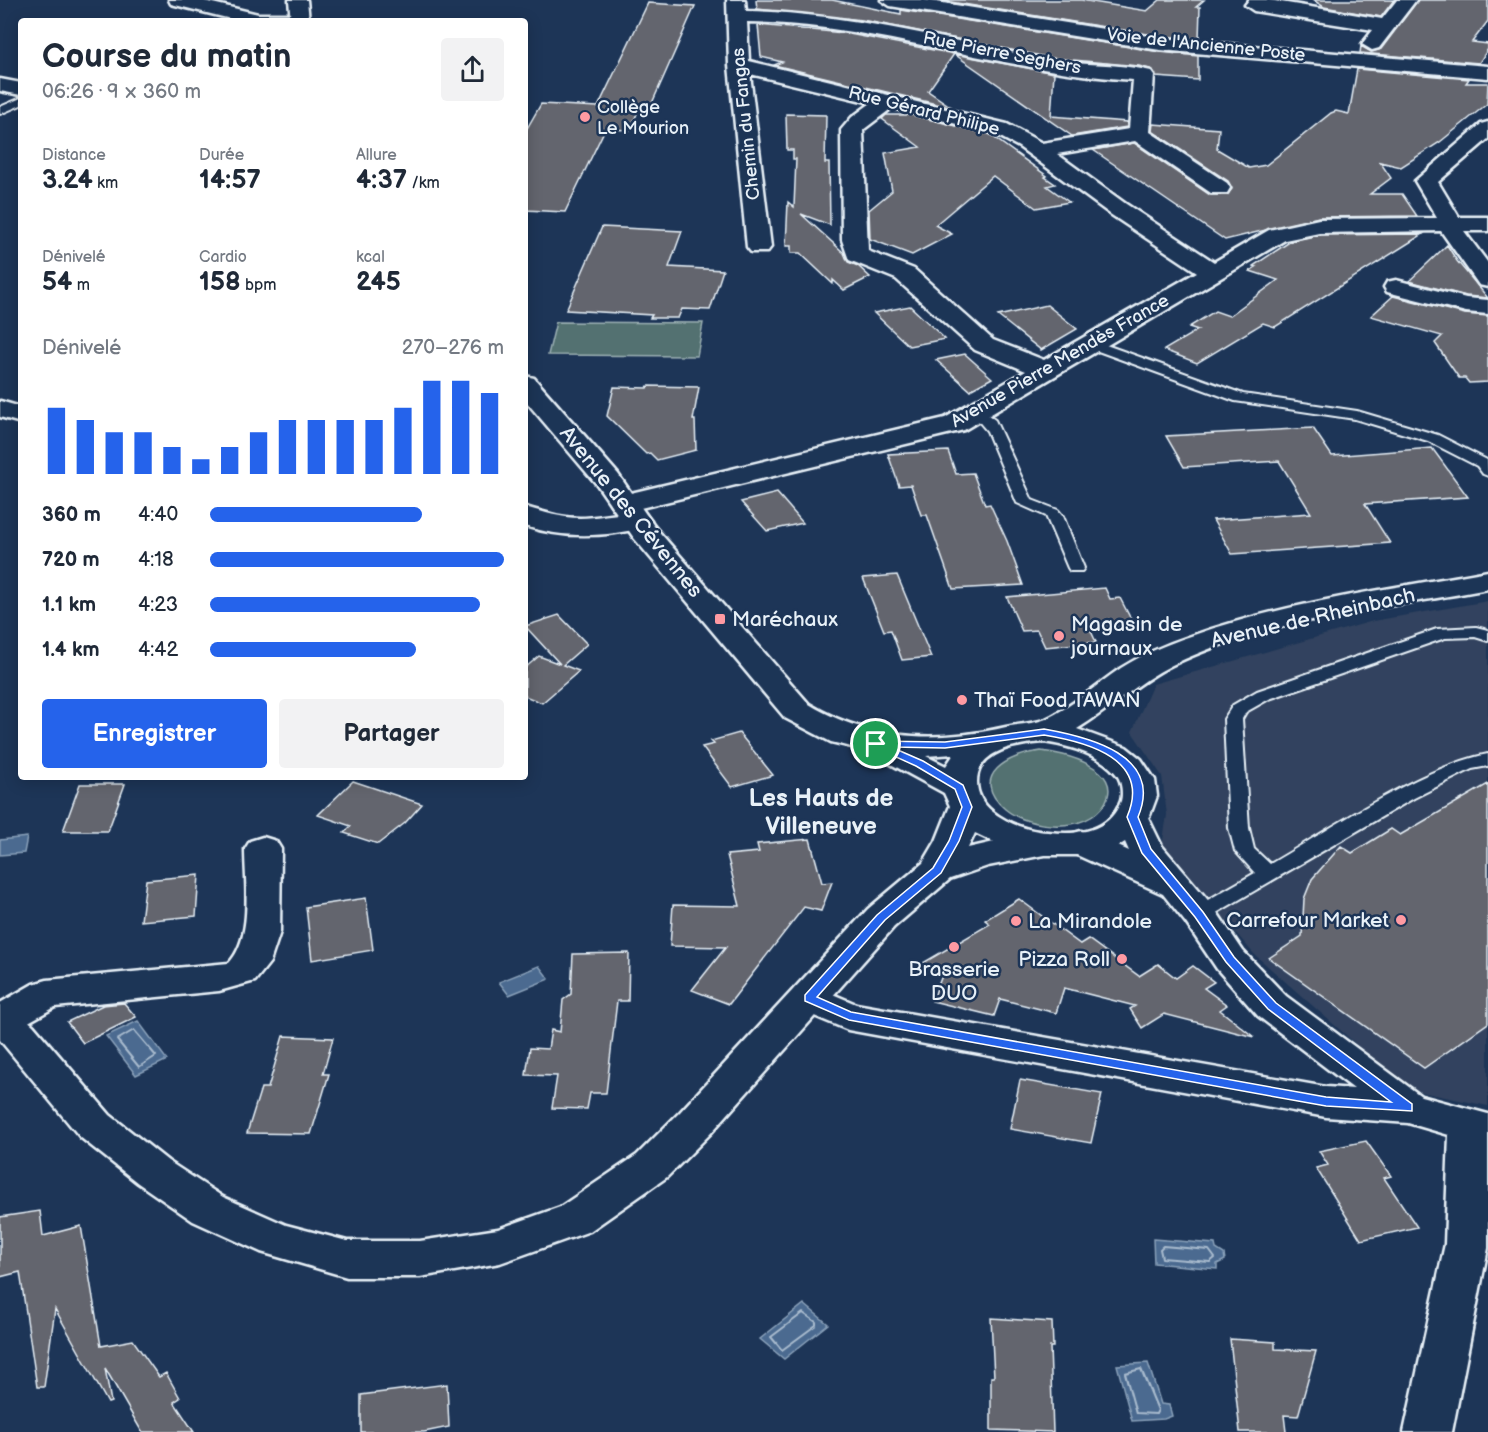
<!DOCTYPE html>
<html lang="fr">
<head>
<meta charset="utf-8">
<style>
	:root { --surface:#fff; --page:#f2f2f3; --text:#1f2937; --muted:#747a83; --accent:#2563eb }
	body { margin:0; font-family:"Balsamiq Sans",sans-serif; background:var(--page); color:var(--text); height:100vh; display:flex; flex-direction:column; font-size:22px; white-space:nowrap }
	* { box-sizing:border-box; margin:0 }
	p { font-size:20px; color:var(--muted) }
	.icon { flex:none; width:33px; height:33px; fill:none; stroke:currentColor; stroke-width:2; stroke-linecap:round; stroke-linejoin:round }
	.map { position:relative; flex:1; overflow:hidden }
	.side { position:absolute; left:18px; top:18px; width:510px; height:762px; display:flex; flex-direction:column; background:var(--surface); border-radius:6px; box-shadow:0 3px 15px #0003 }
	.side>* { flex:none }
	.pin { position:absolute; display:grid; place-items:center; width:51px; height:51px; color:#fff; margin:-26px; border:3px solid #fff; border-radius:50%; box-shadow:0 2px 6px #0007 }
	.round { display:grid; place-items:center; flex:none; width:63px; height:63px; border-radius:6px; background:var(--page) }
	.overview { display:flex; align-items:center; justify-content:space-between; height:102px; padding:0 24px }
	h1 { font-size:33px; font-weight:600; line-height:45px }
	.figures { display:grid; grid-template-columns:repeat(3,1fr); gap:9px; height:102px; padding:6px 24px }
	.figures div { display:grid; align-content:center }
	.figures b { font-size:26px; font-weight:600 }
	.figures small { font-size:16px; font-weight:400 }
	.figures p { font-size:16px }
	.chart { height:168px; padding:12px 24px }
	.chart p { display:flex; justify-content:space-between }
	.chart svg { width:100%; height:108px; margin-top:6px; stroke:var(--accent); stroke-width:6 }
	.cta { display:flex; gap:12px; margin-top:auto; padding:12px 24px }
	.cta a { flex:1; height:69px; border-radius:6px; background:var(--accent); color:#fff; font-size:24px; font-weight:600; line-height:69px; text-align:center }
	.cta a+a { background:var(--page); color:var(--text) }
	ul { padding:0 24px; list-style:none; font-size:20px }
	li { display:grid; grid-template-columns:96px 72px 1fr; align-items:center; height:45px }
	li i { height:15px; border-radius:8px; background:var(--accent) }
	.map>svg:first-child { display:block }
</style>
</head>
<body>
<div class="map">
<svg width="1488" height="1432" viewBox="0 0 1488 1432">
	<rect width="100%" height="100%" fill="#1d3557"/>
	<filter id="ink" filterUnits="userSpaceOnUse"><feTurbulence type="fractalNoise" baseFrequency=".0167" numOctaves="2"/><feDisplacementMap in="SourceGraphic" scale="12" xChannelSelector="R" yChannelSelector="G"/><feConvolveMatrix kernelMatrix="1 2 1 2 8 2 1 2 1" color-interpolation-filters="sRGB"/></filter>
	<g filter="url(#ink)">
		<path fill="#32435e" d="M1488 601V1106L1407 1089 1254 954 1162 847 1167 815 1162 776 1132 732 1153 684 1373 621Z"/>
		<path fill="#527171" stroke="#9db1b4" stroke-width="1.5" d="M556 322 703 323 697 356 548 355Z
			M1041 751C1063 753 1125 768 1105 803 1088 834 1029 829 1005 809 967 776 1010 754 1041 751Z"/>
		<path fill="#4b6b90" stroke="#8aa1ba" stroke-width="1.5" d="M27 837 24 853 0 855V840Z
			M539 966 549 979 509 995 499 982Z
			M138 1021 167 1060 136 1075 106 1036Z
			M1153 1239 1215 1244 1216 1249 1224 1254 1225 1260 1217 1264V1269L1154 1263Z
			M804 1304 828 1324 784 1359 760 1339Z
			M1148 1363 1161 1404 1169 1405 1172 1416 1164 1419 1132 1421 1117 1365Z"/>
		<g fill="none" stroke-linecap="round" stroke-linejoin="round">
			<path stroke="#a9bbce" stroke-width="2" d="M134 1030 156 1056 139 1067 117 1040Z
				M1163 1246 1209 1250 1215 1258 1210 1262 1162 1258 1160 1249Z
				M803 1313 816 1322V1325L782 1350 771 1337Z
				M1141 1369 1158 1410 1156 1414 1136 1413 1125 1373Z"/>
		</g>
		<path fill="#64656e" stroke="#e8f1f8" stroke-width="1.5" d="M756 0H832L901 14V10L1160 52 1198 56V80L1156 77 1153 70 1139 66 1051 58 862 20 757 9Z
			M938 0H1081L1147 11 1160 0H1204L1196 7H1200L1199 39 1160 36Z
			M1313 0H1394L1381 17 1324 7Z
			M1418 0H1488V21L1472 42 1488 44V49L1479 63 1360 53 1361 46 1371 52 1381 49Z
			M648 3 695 6 649 110 639 109 630 130 605 129 565 212 525 210V132L541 104 598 107Z
			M758 25 844 33 1054 73 1051 116 1127 122V127L1072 136 954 54 928 91 953 108 774 65 782 62 761 57Z
			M1357 69 1469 79 1466 83H1488L1487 104 1440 142 1401 167 1380 162 1391 178 1370 194H1402L1417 216 1319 217 1225 240 1093 150 1134 143 1210 195H1227L1232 189 1228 181 1152 131 1153 124 1219 129 1217 149 1249 168 1266 165 1331 113 1336 111 1349 114Z
			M786 114 826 115 825 163H829L830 225 801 214 844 253 848 262 858 266 870 277 844 290 833 280V284L800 253H791V246H786L788 202 794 207 796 159H793V150H787Z
			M886 115H912L989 134 1047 176 1045 177 1055 184 1047 186 1069 202 1036 208 993 176 935 225 952 234 912 255 870 239 869 210 892 191 885 153 920 147 882 119Z
			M602 227 682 231 669 267 723 270 710 310 682 309 678 318H650L652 315 566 310Z
			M1423 234 1275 327 1263 323 1197 363 1164 350 1198 330 1189 327 1215 311 1229 316 1278 280 1250 271 1256 267 1253 266 1291 241 1319 235Z
			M1447 245 1457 261 1488 298 1466 296 1409 281Z
			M1393 296 1465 314 1488 316V382L1469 383 1465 378H1459L1435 343 1442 336 1371 316Z
			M1047 305 1077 329 1041 350 998 316Z
			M910 306 945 339 909 346 874 313Z
			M965 354 992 378 970 390 936 360Z
			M648 386 699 387 693 420H695L696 450 657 460 650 453 646 454 607 416 614 387 647 388Z
			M1313 428 1332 456 1432 448 1468 497 1365 504 1390 543 1232 554 1213 520 1311 513 1279 461 1184 467 1166 436Z
			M948 451 956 474 973 473 985 505 990 504 1007 541 1023 585 953 589 927 515H921L911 485 899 486 888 454Z
			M777 493 803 523 767 531 741 502Z
			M897 575 931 657 902 660 891 630 884 631 863 578Z
			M1105 588 1110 599 1120 598 1134 625 1090 629 1096 642 1045 647 1037 630 1022 631 1007 597Z
			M559 615 587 644 563 665 579 671 542 703 525 696V668L539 656 560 664 525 626Z
			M739 733 773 775 732 787 702 747 714 744 711 741Z
			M353 781 422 804 405 823 378 844 344 833 351 826 318 815Z
			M80 784H125L108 831H63Z
			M1488 784V1023L1424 1068 1269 958 1302 936 1304 899 1312 879 1341 846 1352 853 1391 829 1400 835Z
			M810 839 822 883 832 882 821 911 804 907 729 1004 692 990 726 947 670 946 673 905 740 906 727 855 759 852 757 844Z
			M199 875 196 916 141 921 146 880Z
			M366 898 373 950 312 960 306 907Z
			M1019 899 1080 944 1088 939 1139 976 1158 964 1176 978 1193 966 1214 982 1204 988 1227 1005 1220 1010 1254 1037 1164 1014 1142 1028 1130 1009 1135 1006 1064 988 1056 1013 1000 999 994 1016 932 1001 943 973 918 966 990 924 985 920Z
			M629 953 628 1001H617L606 1093H590L587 1109 552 1108 557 1076 526 1075 530 1048 548 1049 551 1030 560 1032 563 1000 571 994 573 954Z
			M124 1003 136 1017 83 1043 67 1022 103 1005Z
			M283 1036 333 1038 323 1074H329L311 1134 247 1133 261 1088H268Z
			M1020 1080 1102 1094 1091 1143 1010 1129Z
			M1366 1141 1391 1176 1384 1178 1417 1227 1361 1240 1316 1168 1328 1165 1319 1151Z
			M40 1211 43 1236 81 1226 101 1346 133 1340 159 1377 166 1373 180 1398 174 1402 194 1432H142L105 1368 111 1402 108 1403 55 1309 44 1387H37L20 1272 0 1277V1217Z
			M991 1318 1052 1322 1053 1347H1050L1053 1432 991 1430V1377H994Z
			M1230 1339 1275 1342V1349L1316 1351 1298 1416 1284 1415 1286 1432H1240Z
			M447 1384 449 1427 424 1432H361V1395Z"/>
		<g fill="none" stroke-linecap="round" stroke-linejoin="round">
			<defs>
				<path id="lane" d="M21 98V105L0 114V107Z
					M1092 340 1243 394 1357 411 1438 435 1487 460 1488 476 1483 474 1477 466 1428 441 1355 419 1235 401 1087 347 1085 344Z
					M977 407 995 420 1032 500 1058 510 1063 516 1084 568 1082 571H1070L1068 568 1046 516 1017 503 987 431 970 411Z
					M1476 627 1488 630V641L1475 637 1445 638 1269 699 1246 712 1242 719 1249 828 1254 849 1270 864C1331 829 1421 767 1488 754V766L1472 769 1414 798 1206 919H1192L1189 914 1192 909 1255 873 1235 851 1229 828 1224 719 1233 705 1257 691 1437 629Z"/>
				<path id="street" d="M169 0H200L258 14H300L309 20 239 21 171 4Z
					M727 0H745L746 11C850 13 950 41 1051 60 1084 66 1119 63 1151 71L1154 75 1150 132 1227 183 1230 188 1227 193H1211L1135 141 1057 154 1126 204 1214 262 1269 230 1319 219 1437 218 1415 181 1481 124 1488 122V139L1438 182 1459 217H1488V231H1464L1488 263V287L1479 285 1441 231 1319 233 1285 240 964 430 624 512 614 509 610 503 614 497 945 418 1026 371 975 350 896 279 849 260 842 240 841 130 852 117 871 103 750 74 771 247 767 252H751L747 247 729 65ZM747 22C878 24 1003 72 1133 80L1129 129 1042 143 1007 124 749 61ZM892 108 993 133 1019 147 1110 214 1197 272 1044 360 993 340 914 269 868 251 863 130Z
					M881 0H924L1160 38 1488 66V78L1160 50 890 6Z
					M1249 0H1269L1382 19 1397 0H1416L1379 48 1372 50 1362 44 1373 30 1254 11 1245 5Z
					M0 79 21 83V95L0 91Z
					M1396 280 1466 298 1488 300V314L1466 312 1387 292 1384 287 1387 282Z
					M0 401 21 407V423L0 417Z
					M525 507C544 512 560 518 580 518 602 518 626 510 646 515L651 521 646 527C606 537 565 539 525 526Z
					M1132 806 1144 809 1162 846 1212 905 1243 951 1286 996 1421 1096 1488 1114V1248L1452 1432H1404L1445 1244 1449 1135 1408 1123 1326 1117 848 1030 795 1008 790 998 795 988 809 984 856 1004 1326 1087 1354 1089 1258 1016 1217 969 1186 923 1163 894 1068 851 1063 843 1068 835 1081 831 1094 835 1129 851 1114 817 1120 809Z
					M263 837 276 841 281 849 280 932 270 962 255 981 219 991 55 1007 16 1029 0 1032V1003L33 984 47 980 229 963C254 936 245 883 245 849L250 841Z"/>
				<path id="secondary" d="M289 0H307L309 21H291Z
					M525 376 534 378 618 474 654 526 809 704C869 741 938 743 1006 727 1019 724 1034 724 1046 719 1073 706 1096 685 1121 668 1143 654 1167 644 1191 636 1287 602 1389 589 1488 571V589C1384 609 1269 618 1172 665 1138 682 1110 709 1077 729L1126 747 1141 759 1155 780 1157 796 1150 815 1133 837 1117 847 1085 855H1044L988 866 950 879 894 927 710 1134 667 1177 590 1231 500 1263 420 1277H347L261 1252 193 1221 138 1183 80 1137 0 1040V1004L14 1008 33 1025 110 1115 168 1161 223 1197 286 1225 347 1241H420L498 1229 560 1207 637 1155 680 1112 868 909 923 863 936 841 950 806 944 793 876 756 873 752 831 742 785 718 634 538 598 486 525 400ZM1044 742C1069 746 1101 754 1117 775 1122 782 1123 794 1121 801 1109 833 1078 835 1048 832 1029 831 1008 824 993 812 983 804 977 795 977 782 977 749 1019 744 1044 742ZM954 754 946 766 926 756ZM975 833 994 842 968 848Z"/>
			</defs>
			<use href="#lane" stroke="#e8f1f8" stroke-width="4"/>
			<use href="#street" stroke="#e8f1f8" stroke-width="5"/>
			<use href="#secondary" stroke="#e8f1f8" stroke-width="5"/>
			<use href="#lane" fill="#1d3557" fill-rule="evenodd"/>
			<use href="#street" fill="#1d3557" fill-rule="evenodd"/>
			<use href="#secondary" fill="#1d3557" fill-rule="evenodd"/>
		</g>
	</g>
	<path fill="#2563eb" stroke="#fff" stroke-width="1.5" fill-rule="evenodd" d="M1044 729C1089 737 1164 755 1138 817L1151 849 1203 912 1234 957 1276 1003 1412 1104V1111L1326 1106 849 1020 805 1001V995L877 915 933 868 949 841 962 807 955 789 916 766 872 746V741L945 742ZM1044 735C1087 742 1152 759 1127 817L1142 853 1195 917 1226 962 1268 1009 1391 1102 1326 1097 851 1012 817 997 885 920 941 873 959 841 972 807 963 785 923 761 891 747 945 748Z"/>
	<g fill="#ff9aa2" stroke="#1d3557" stroke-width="2">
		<circle cx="585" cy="117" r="6"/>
		<rect x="714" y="613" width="12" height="12" rx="3"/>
		<circle cx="1059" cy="636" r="6"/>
		<circle cx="962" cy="700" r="6"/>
		<circle cx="1401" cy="920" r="6"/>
		<circle cx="1016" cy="921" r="6"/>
		<circle cx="954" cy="947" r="6"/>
		<circle cx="1122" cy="959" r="6"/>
	</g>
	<g text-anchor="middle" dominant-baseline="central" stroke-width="5" stroke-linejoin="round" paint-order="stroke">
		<g font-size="18" fill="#e8f1f8" stroke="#1d3557">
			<text transform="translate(1206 45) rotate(6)">Voie de l'Ancienne Poste</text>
			<text transform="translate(1002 53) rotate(11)">Rue Pierre Seghers</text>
			<text transform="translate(924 111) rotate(14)">Rue Gérard Philipe</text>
			<text transform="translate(746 124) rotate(-96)">Chemin du Fangas</text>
			<text transform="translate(1060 361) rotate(-30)">Avenue Pierre Mendès France</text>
		</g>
		<g font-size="18" fill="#e8f1f8" stroke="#1d3557" text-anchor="start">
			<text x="597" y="107">Collège<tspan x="597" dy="21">Le Mourion</tspan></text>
		</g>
		<g font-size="21" fill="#e8f1f8" stroke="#1d3557">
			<text transform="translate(631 512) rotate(51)">Avenue des Cévennes</text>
			<text transform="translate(1313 618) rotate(-13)">Avenue de Rheinbach</text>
		</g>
		<g font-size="21" fill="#e8f1f8" stroke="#1d3557" text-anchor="start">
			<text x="732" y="619">Maréchaux</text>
			<text x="1071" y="624">Magasin de<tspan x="1071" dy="24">journaux</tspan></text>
			<text x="974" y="700">Thaï Food TAWAN</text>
			<text x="1389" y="920" text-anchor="end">Carrefour Market</text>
			<text x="1028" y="921">La Mirandole</text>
			<text x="1110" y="959" text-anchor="end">Pizza Roll</text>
			<text x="954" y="969" text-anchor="middle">Brasserie<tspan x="954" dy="24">DUO</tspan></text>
		</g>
		<g font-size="24" font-weight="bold" fill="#e8f1f8" stroke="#1d3557">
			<text x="821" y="798">Les Hauts de<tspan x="821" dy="28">Villeneuve</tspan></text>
		</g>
	</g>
</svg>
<div class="pin" style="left:876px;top:744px;background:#1e9e55"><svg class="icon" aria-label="arrive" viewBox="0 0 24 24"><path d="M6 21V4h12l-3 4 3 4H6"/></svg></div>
<section class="side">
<div class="overview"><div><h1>Course du matin</h1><p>06:26 · 9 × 360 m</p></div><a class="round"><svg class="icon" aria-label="share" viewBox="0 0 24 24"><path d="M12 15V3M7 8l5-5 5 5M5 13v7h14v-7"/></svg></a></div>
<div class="figures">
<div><p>Distance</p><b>3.24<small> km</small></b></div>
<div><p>Durée</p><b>14:57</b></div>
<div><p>Allure</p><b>4:37<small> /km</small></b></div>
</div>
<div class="figures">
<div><p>Dénivelé</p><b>54<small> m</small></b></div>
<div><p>Cardio</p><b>158<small> bpm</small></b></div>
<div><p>kcal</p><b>245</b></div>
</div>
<div class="chart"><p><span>Dénivelé</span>270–276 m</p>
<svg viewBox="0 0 160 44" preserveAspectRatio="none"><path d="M5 44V17M15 44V22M25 44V27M35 44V27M45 44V33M55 44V38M65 44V33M75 44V27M85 44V22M95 44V22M105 44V22M115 44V22M125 44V17M135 44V6M145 44V6M155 44V11"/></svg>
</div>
<ul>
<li><b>360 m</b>4:40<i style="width:72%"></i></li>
<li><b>720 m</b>4:18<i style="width:100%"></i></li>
<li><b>1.1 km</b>4:23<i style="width:92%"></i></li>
<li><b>1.4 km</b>4:42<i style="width:70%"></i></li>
</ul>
<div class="cta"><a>Enregistrer</a><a>Partager</a></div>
</section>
</div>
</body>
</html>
